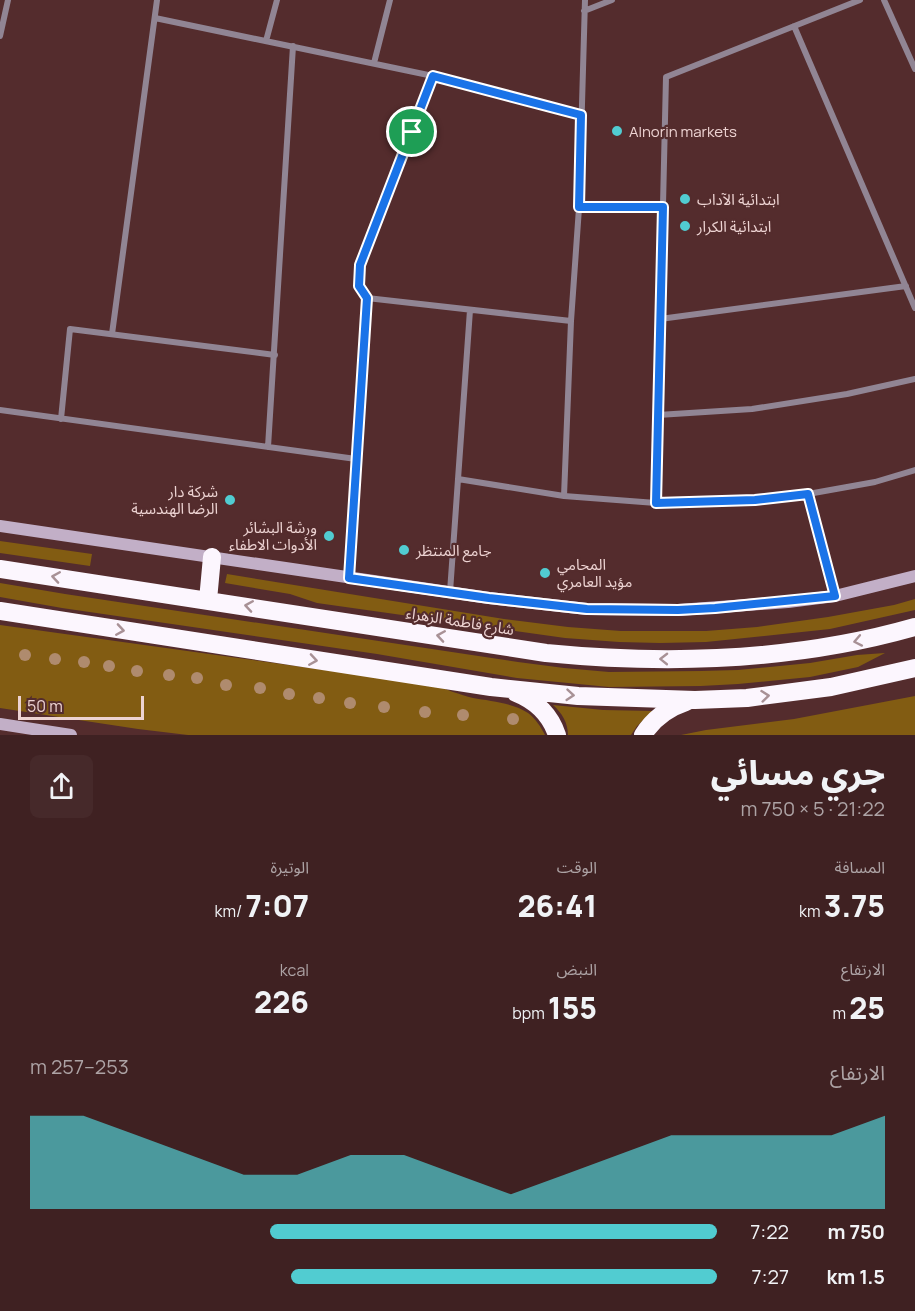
<!DOCTYPE html>
<html lang="ar">
<head>
<meta charset="utf-8">
<style>
	:root { --surface:#3f2122; --page:#46292a; --text:#f1f3f6; --muted:#ada3a5; --accent:#51ccd1 }
	body { margin:0; font-family:Manrope,"Noto Sans Arabic",sans-serif; background:var(--page); color:var(--text); direction:rtl; height:100vh; display:flex; flex-direction:column; font-size:22px; white-space:nowrap }
	* { box-sizing:border-box; margin:0 }
	p { font-size:20px; color:var(--muted) }
	.icon { flex:none; width:33px; height:33px; fill:none; stroke:currentColor; stroke-width:2; stroke-linecap:round; stroke-linejoin:round }
	.map { position:relative; height:735px; overflow:hidden; direction:ltr }
	.drawer { display:flex; flex-direction:column; background:var(--surface); flex:1 }
	.drawer>* { flex:none }
	.scale { position:absolute; left:18px; bottom:15px; width:126px; box-sizing:border-box; padding-left:6px; border:3px solid #edd3d2; border-top:0; font-size:16px; line-height:21px; white-space:nowrap; color:#edd3d2; -webkit-text-stroke:4px #542c2d; paint-order:stroke }
	.pin { position:absolute; display:grid; place-items:center; width:51px; height:51px; color:#fff; margin:-26px; border:3px solid #fff; border-radius:50%; box-shadow:0 2px 6px #0007 }
	.round { display:grid; place-items:center; flex:none; width:63px; height:63px; border-radius:9px; background:var(--page) }
	.summary { display:flex; align-items:center; justify-content:space-between; height:102px; padding:0 30px }
	h1 { font-size:33px; font-weight:800; line-height:45px }
	.figures { display:grid; grid-template-columns:repeat(3,1fr); gap:9px; height:102px; padding:6px 30px }
	.figures div { display:grid; align-content:center }
	.figures b { font-size:30px; font-weight:800 }
	.figures small { font-size:16px; font-weight:400 }
	.figures p { font-size:16px }
	.chart { height:168px; padding:12px 30px }
	.chart p { display:flex; justify-content:space-between }
	.chart svg { width:100%; height:108px; margin-top:6px; fill:var(--accent); opacity:.7 }
	ul { padding:0 30px; list-style:none; font-size:20px }
	li { display:grid; grid-template-columns:96px 72px 1fr; align-items:center; height:45px }
	li i { height:15px; border-radius:8px; background:var(--accent) }
	.map>svg:first-child { display:block }
</style>
</head>
<body>
<div class="map">
<svg width="915" height="735" viewBox="0 0 915 735">
	<rect width="100%" height="100%" fill="#542c2d"/>
	<path fill="#825c12" d="M0 541 92 554 90 566 0 553Z
		M227 574 504 619 568 627 621 631H706L757 627 828 617 894 605 915 599V610L830 629 706 642 660 643 619 642 565 638 317 603 290 594 225 583Z
		M0 583 65 594 518 662 564 668 609 672 701 671 738 670 810 663 857 655 885 653 858 667 810 677 738 684 701 686 609 687 517 678 377 654 62 608 0 597Z
		M0 625 433 685C446 689 460 695 473 698 490 701 514 703 528 713 535 718 541 727 545 735H188L138 729 0 708Z
		M915 696V735H681L706 730 794 719Z
		M553 705 603 710 653 711 637 726 631 735H568C568 723 562 713 553 705Z"/>
	<g fill="none" stroke-linecap="round" stroke-linejoin="round">
		<path stroke="#918594" stroke-width="6" d="M884 0 915 69
			M584 11 612 0
			M155 18 433 76 581 115
			M794 26 915 308
			M0 36 8 0
			M266 41 277 0
			M374 63 390 0
			M579 208 663 207
			M367 298 571 321
			M660 319 906 286
			M112 334 157 0
			M0 410 356 459
			M658 415 752 409 847 394 915 379
			M61 419 70 329 275 355
			M268 447 293 46
			M458 479 564 496 656 503 755 500 808 494 875 482 915 470
			M808 494 835 596
			M564 496 571 321 579 208 585 0
			M656 503 666 77 860 0
			M349 577 367 298 359 286 360 265 433 76
			M450 592 470 310"/>
		<path stroke="#c2afc7" stroke-width="12" d="M0 526 489 598 587 609 678 610 788 602 835 596 915 576
			M0 724 71 735"/>
		<path stroke="#fcf6fe" stroke-width="18" d="M0 569 546 653C669 665 796 661 915 627
			M208 600 212 557
			M0 611 491 687 578 696 695 700 747 698 831 687 915 668
			M516 693C536 701 550 714 557 735
			M643 735C653 719 668 708 686 702"/>
	</g>
	<g fill="#af8b6e">
		<circle cx="25" cy="655" r="6"/>
		<circle cx="55" cy="659" r="6"/>
		<circle cx="84" cy="662" r="6"/>
		<circle cx="109" cy="666" r="6"/>
		<circle cx="137" cy="671" r="6"/>
		<circle cx="169" cy="675" r="6"/>
		<circle cx="197" cy="678" r="6"/>
		<circle cx="226" cy="685" r="6"/>
		<circle cx="260" cy="688" r="6"/>
		<circle cx="289" cy="694" r="6"/>
		<circle cx="319" cy="698" r="6"/>
		<circle cx="350" cy="703" r="6"/>
		<circle cx="384" cy="707" r="6"/>
		<circle cx="425" cy="712" r="6"/>
		<circle cx="463" cy="715" r="6"/>
		<circle cx="513" cy="719" r="6"/>
	</g>
	<defs><path id="oneway-chevron" d="M-2-3.5L2.5 0L-2 3.5" fill="none" stroke-width="1.6" stroke-linecap="round" stroke-linejoin="round" transform="scale(1.5)"/></defs>
	<g stroke="#a89196">
		<use href="#oneway-chevron" transform="translate(56 577) rotate(-171)"/>
		<use href="#oneway-chevron" transform="translate(249 606) rotate(-171)"/>
		<use href="#oneway-chevron" transform="translate(120 630) rotate(9)"/>
		<use href="#oneway-chevron" transform="translate(441 636) rotate(-171)"/>
		<use href="#oneway-chevron" transform="translate(858 641) rotate(169)"/>
		<use href="#oneway-chevron" transform="translate(664 659) rotate(-179)"/>
		<use href="#oneway-chevron" transform="translate(313 660) rotate(9)"/>
		<use href="#oneway-chevron" transform="translate(570 695) rotate(5)"/>
		<use href="#oneway-chevron" transform="translate(765 696) rotate(-6)"/>
	</g>
	<g fill="none" stroke-linecap="round" stroke-linejoin="round">
		<defs>
			<path id="route" d="M433 76 581 115 579 207H663L656 503 755 500 808 494 835 596 715 608 678 610 587 609 489 598 349 578 367 298 359 286 360 265Z"/>
		</defs>
		<use href="#route" stroke="#fff" stroke-width="12"/>
		<use href="#route" stroke="#1a73e8" stroke-width="8"/>
	</g>
	<g fill="#51ccd1" stroke="#542c2d" stroke-width="2">
		<circle cx="617" cy="131" r="6"/>
		<circle cx="685" cy="199" r="6"/>
		<circle cx="685" cy="226" r="6"/>
		<circle cx="230" cy="500" r="6"/>
		<circle cx="329" cy="536" r="6"/>
		<circle cx="404" cy="550" r="6"/>
		<circle cx="545" cy="573" r="6"/>
	</g>
	<g text-anchor="middle" dominant-baseline="central" stroke-width="4.5" stroke-linejoin="round" paint-order="stroke">
		<g font-size="15" fill="#edd3d2" stroke="#542c2d" text-anchor="start">
			<text x="629" y="131">Alnorin markets</text>
			<text x="697" y="199">ابتدائية الآداب</text>
			<text x="697" y="226">ابتدائية الكرار</text>
			<text x="218" y="491" text-anchor="end">شركة دار<tspan x="218" dy="17">الرضا الهندسية</tspan></text>
			<text x="317" y="527" text-anchor="end">ورشة البشائر<tspan x="317" dy="17">الأدوات الاطفاء</tspan></text>
			<text x="416" y="550">جامع المنتظر</text>
			<text x="557" y="564">المحامي<tspan x="557" dy="17">مؤيد العامري</tspan></text>
		</g>
		<g font-size="15" fill="#edd3d2" stroke="#542c2d">
			<text transform="translate(460 621) rotate(9)">شارع فاطمة الزهراء</text>
		</g>
	</g>
</svg>
<div class="scale">50 m</div>
<div class="pin" style="left:412px;top:132px;background:#1e9e55"><svg class="icon" aria-label="arrive" viewBox="0 0 24 24"><path d="M6 21V4h12l-3 4 3 4H6"/></svg></div>
</div>
<section class="drawer">
<div class="summary"><div><h1>جري مسائي</h1><p>21:22 · 5 × 750 m</p></div><a class="round"><svg class="icon" aria-label="share" viewBox="0 0 24 24"><path d="M12 15V3M7 8l5-5 5 5M5 13v7h14v-7"/></svg></a></div>
<div class="figures">
<div><p>المسافة</p><b>3.75<small> km</small></b></div>
<div><p>الوقت</p><b>26:41</b></div>
<div><p>الوتيرة</p><b>7:07<small> /km</small></b></div>
</div>
<div class="figures">
<div><p>الارتفاع</p><b>25<small> m</small></b></div>
<div><p>النبض</p><b>155<small> bpm</small></b></div>
<div><p>kcal</p><b>226</b></div>
</div>
<div class="chart"><p><span>الارتفاع</span>253–257 m</p>
<svg viewBox="0 0 160 44" preserveAspectRatio="none"><path d="M0 44V6L10 6L20 14L30 22L40 30L50 30L60 22L70 22L80 30L90 38L100 30L110 22L120 14L130 14L140 14L150 14L160 6V44z"/></svg>
</div>
<ul>
<li><b>750 m</b>7:22<i style="width:65%"></i></li>
<li><b>1.5 km</b>7:27<i style="width:62%"></i></li>
</ul>
</section>
</body>
</html>
